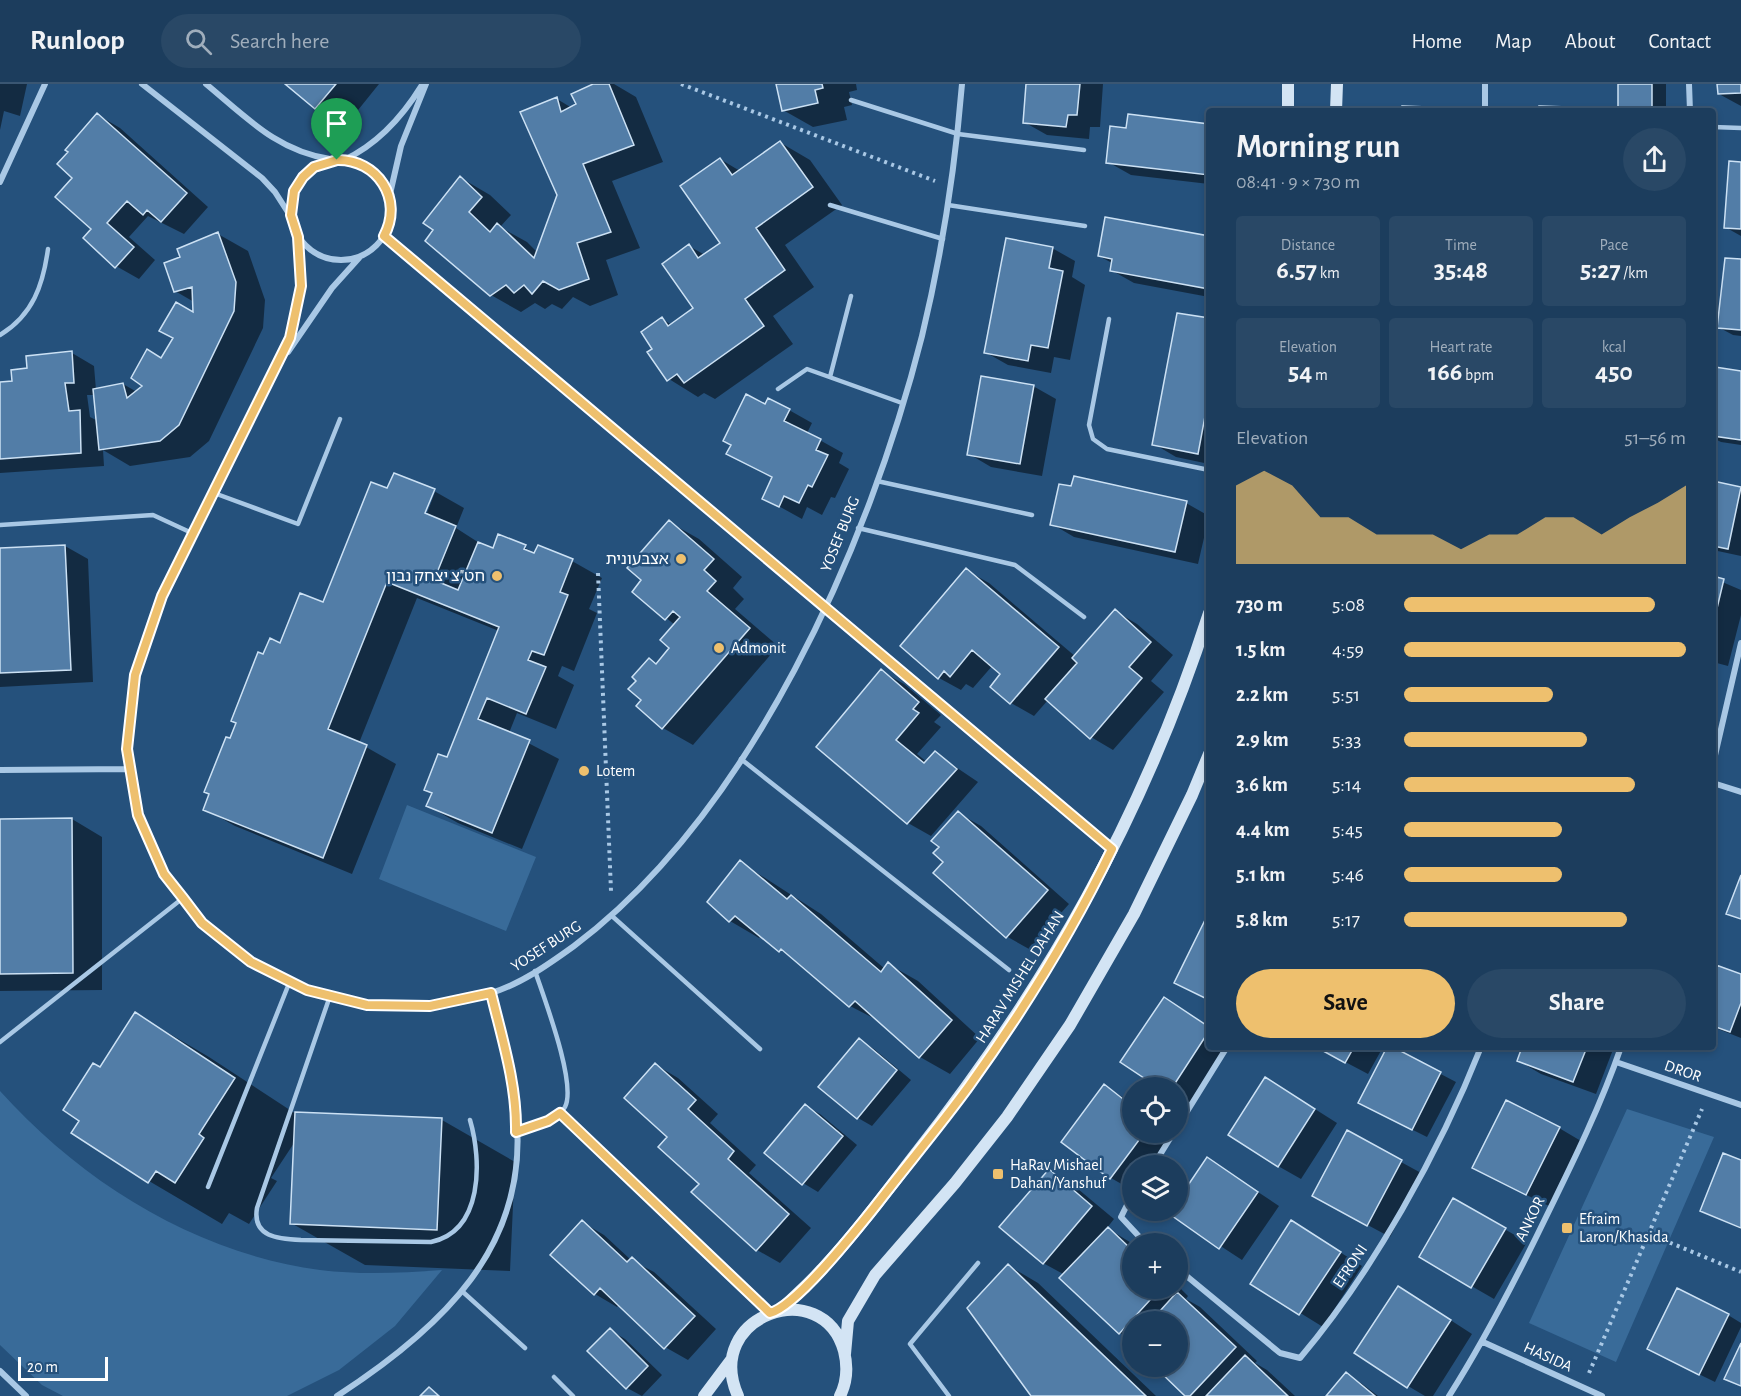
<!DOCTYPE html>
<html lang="en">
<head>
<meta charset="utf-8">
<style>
	:root { --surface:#1c3d5d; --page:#294866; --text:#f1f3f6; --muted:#a0aebc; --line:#3a5672; --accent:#eec06e }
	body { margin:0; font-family:"Alegreya Sans","Noto Sans Hebrew",sans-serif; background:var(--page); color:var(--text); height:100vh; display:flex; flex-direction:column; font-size:22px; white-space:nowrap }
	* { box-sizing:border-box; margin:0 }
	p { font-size:20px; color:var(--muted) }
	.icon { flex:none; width:33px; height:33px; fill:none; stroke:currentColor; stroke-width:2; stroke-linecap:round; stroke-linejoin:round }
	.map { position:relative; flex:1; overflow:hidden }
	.panel { position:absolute; left:1206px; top:24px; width:510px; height:942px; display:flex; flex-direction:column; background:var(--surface); border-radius:6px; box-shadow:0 3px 9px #0003,0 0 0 2px var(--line) }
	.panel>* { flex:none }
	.tools { position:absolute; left:1122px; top:993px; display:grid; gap:12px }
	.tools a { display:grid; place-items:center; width:66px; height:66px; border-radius:50%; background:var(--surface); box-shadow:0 3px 9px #0003,0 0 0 2px var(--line); font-size:30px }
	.scale { position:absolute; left:18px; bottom:15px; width:90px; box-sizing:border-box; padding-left:6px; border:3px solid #fff; border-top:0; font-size:16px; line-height:21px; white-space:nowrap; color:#fff; -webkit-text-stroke:4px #25517c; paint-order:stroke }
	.pin { position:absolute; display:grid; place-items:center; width:51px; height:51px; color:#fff; margin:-62px -26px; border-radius:50% 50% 50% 0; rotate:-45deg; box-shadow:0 0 6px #0007 }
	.pin .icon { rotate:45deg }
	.round { display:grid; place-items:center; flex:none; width:63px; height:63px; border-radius:32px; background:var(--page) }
	.summary { display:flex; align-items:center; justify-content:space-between; height:102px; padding:0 30px }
	h1 { font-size:33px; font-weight:700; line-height:45px }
	.metrics { display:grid; grid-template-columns:repeat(3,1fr); gap:9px; height:102px; padding:6px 30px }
	.metrics div { display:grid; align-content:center; border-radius:6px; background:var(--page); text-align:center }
	.metrics b { font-size:26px; font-weight:700 }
	.metrics small { font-size:16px; font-weight:400 }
	.metrics p { font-size:16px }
	.chart { height:168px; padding:12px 30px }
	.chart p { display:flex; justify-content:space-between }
	.chart svg { width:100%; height:108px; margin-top:6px; fill:var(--accent); opacity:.7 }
	.cta { display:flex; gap:12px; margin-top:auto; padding:12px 30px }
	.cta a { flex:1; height:69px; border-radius:36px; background:var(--accent); color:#111; font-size:24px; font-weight:700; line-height:69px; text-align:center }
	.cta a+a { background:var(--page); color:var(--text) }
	ul { padding:0 30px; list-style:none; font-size:20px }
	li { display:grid; grid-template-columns:96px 72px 1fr; align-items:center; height:45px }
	li i { height:15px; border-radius:8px; background:var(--accent) }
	header { display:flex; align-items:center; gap:36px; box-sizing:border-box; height:84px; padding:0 30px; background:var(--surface); border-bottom:2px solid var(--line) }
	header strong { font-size:28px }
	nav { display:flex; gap:33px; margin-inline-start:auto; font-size:21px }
	.search { width:420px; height:54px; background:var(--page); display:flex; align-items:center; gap:15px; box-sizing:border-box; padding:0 21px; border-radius:33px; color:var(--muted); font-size:22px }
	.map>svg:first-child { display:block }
</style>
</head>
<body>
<header>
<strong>Runloop</strong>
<div class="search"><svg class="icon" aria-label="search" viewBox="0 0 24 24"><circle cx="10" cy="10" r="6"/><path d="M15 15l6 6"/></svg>Search here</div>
<nav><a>Home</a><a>Map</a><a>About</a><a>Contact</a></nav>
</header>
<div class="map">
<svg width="1741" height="1312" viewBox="0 0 1741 1312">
	<rect width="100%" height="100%" fill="#25517c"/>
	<path fill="#396b99" d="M407 721 536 773 506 847 379 795Z
		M0 1007C83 1099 195 1169 320 1186 361 1191 401 1189 442 1186L395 1242 339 1286 287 1312H63L42 1301 0 1261Z
		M1627 1025 1714 1053 1616 1278 1529 1239Z"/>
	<path fill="#0007" fill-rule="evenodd" d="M0 0H27L20 32 4 27 0 46Z
		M287 0H379L346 41 316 24Z
		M596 0H614L636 13 663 78 612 97 640 164 606 176 618 211 590 222 573 213 562 225 552 220 545 225 535 219 521 228 491 211 427 157 461 94 490 111 511 131 500 143 527 158 538 169 559 111 557 15 572 24Z
		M778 0H856L857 6 849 8 852 21 844 23 847 36 813 43 783 26Z
		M1027 0H1103L1100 43H1090L1089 55 1047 51 1024 38Z
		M1619 0H1666V27H1620Z
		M1718 0H1741V22L1719 10Z
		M98 31 120 44 208 123 184 150 148 132 129 153 155 176 139 195 116 182 93 145 74 94Z
		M1209 41V100L1131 91 1108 78 1127 46Z
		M781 59 810 76 842 121 785 161 814 203 773 232 793 260 715 315 704 309 698 313 669 295 654 265 662 235 672 241 696 225 689 162 705 171 722 159 720 75 740 87Z
		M1741 80V152L1725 143Z
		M218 150 248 167 265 216 263 244 209 357 190 373 130 382 103 366 104 382 0 389V300L14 299 28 285 72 269 94 282 96 306 123 300 137 308 145 302 194 230V218L175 207 182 174ZM87 311H95L98 337 90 333Z
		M1209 153V213L1134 199 1111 186 1112 179 1099 172Z
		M1052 164 1075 177 1072 193 1085 201 1070 276 1054 273 1051 289 1008 281 985 268Z
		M1741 177V252L1733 251 1718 243Z
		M1209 236V380L1176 373 1154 360Z
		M1717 284 1741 288V361L1721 358 1713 354V307Z
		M1033 302 1056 315 1042 392 991 383 969 370Z
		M766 322 789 326 812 339 807 349 843 369 839 379 849 385 835 414 831 413 822 431 807 423 802 435 764 414 773 394 728 370Z
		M1713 398 1741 404V472L1713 466Z
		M388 406 434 407 464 424 456 444 484 462 494 466 499 452 536 469 572 477 602 494 589 525 597 529 574 587 562 582 558 592 574 601 556 645 517 629 509 649 559 675 522 765 458 739 428 722 433 710 426 705 448 675 499 547 417 514 359 659 396 680 352 790 235 742 205 725 264 572 281 560 324 520ZM432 408H435L424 437 421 436Z
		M1186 419 1209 432 1198 480 1074 453 1052 440Z
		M669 438 699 455 742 493 733 504 744 515 735 525 778 562 693 661 663 644 638 622 643 616 638 597 649 576 658 580 671 564 675 541 634 508 643 496Z
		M65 462 88 475 93 598 0 603V466Z
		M966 486 989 499 1076 573 1115 527 1137 540 1173 571 1151 597 1164 608 1113 666 1091 653 1048 616 1034 632 1011 619 992 602 1002 590 993 581 973 604 966 600 961 606 939 594Z
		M1713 494 1741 506V531L1728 582 1713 578Z
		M881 587 904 600 941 631 934 638 941 643 917 670 927 678 935 669 978 698 931 752 908 739Z
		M958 729 981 742 1069 820 1029 865 1006 852 945 778 941 763Z
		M72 735 102 753V906L0 907V736Z
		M740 778 821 830 885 885 888 880 918 897 980 954 950 990 920 973 881 938 850 922 798 878 761 852 759 854 730 837Z
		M1741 891V954L1713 943V895Z
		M1164 915 1209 942V963H1230L1191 1021 1178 1013V1004H1162Z
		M136 930 209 973 296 1030 442 1036 515 1078 510 1187 365 1181 291 1139 296 1056 271 1094 277 1097 249 1140 229 1129 222 1140 149 1097 81 1036 100 985Z
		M859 956 874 965 911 996 872 1042 858 1034Z
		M1317 963H1383L1368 990Z
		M1389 963 1456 998 1427 1053 1375 1027Z
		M1524 963H1614L1596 1010 1541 990 1519 977Z
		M656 981 678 994 718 1030 710 1039 756 1081 749 1089 811 1144 780 1179 757 1166 701 1100 669 1053Z
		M1105 1002 1132 1019V1048H1170L1153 1082H1132V1106L1111 1094Z
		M1288 1008 1337 1039 1301 1095 1278 1082Z
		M805 1022 820 1030 857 1061 818 1108 803 1099Z
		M1559 1044 1581 1057 1549 1122 1496 1096Z
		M1208 1075 1279 1122 1242 1176 1170 1129 1178 1126V1118Z
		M1401 1078 1423 1090 1390 1153 1336 1124Z
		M1741 1078V1145L1702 1127Z
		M1049 1087 1072 1100 1114 1135 1107 1144 1133 1160 1132 1204H1178V1202L1188 1212 1186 1215 1200 1223 1257 1277 1255 1279 1267 1286 1295 1312H1188L1178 1282V1238H1132V1256L1120 1249 1065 1191 1043 1179Z
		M1454 1116 1527 1158 1494 1215 1421 1173Z
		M582 1138 604 1151 631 1176 654 1188 716 1245 688 1276 665 1263 619 1220 617 1223 595 1210Z
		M1292 1138 1362 1182 1323 1243 1252 1199Z
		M1009 1182 1038 1199 1156 1312H1033Z
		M1421 1217 1472 1250 1433 1312H1425L1408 1302Z
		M1728 1231 1741 1239V1243L1715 1298 1664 1273Z
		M610 1246 625 1255 662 1291 642 1312 627 1304Z
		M1346 1290 1361 1299 1378 1312H1328Z"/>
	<path fill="#527da7" stroke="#cce1f4" stroke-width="1.5" d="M285 0H336L315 25Z
		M593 0H609L634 61 583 80 611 148 577 159 589 195 559 206 543 197 532 210 524 201 514 209 506 201 490 212 425 157 433 146 423 139 460 92 482 113 469 128 490 148 497 139 534 174 557 111 520 28 557 13 561 28 576 20 571 10Z
		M776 0H822L823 4 815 6 818 19 782 27Z
		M1026 0H1080L1077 31H1068L1066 43 1023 39Z
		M1618 0H1652V27H1618Z
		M1717 0H1741V9L1718 10Z
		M1402 22 1455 24V27H1402Z
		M1539 22 1598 24V27H1539Z
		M97 29 187 109 161 138 147 126 143 131 127 117 107 139 134 163 115 184 83 154 91 145 55 113 72 94 57 80 68 68 65 66Z
		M1128 30 1209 40V91L1106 79 1110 42 1126 44Z
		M780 57 813 103 756 144 785 186 745 215 764 242 684 299 677 290 667 297 647 268 652 265 641 248 662 233 668 242 693 224 662 180 689 160 698 174 720 159 680 102 720 74 732 91Z
		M1729 77 1741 78V145L1724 144Z
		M1105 133 1209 152V205L1110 187 1112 175 1098 172Z
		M218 148 236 198 234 227 179 341 160 357 99 366 93 305 123 299 127 314 142 302 131 294 147 265 161 274 173 254 159 247 176 218 193 228 192 203 174 208 164 179 180 173 177 165Z
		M1006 154 1053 163 1049 184 1063 187 1048 264 1031 261 1028 277 984 269Z
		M1725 174 1741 175V246L1717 244Z
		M1177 229 1209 234V311L1198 370 1152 361Z
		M72 267 74 299H65L69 327 80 326 81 369 0 375V298L12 297 11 286 27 284 26 272Z
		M1715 283 1741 287V356L1713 352Z
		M981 292 1034 301 1020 380 967 371Z
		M746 310 765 320 768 314 790 325 784 337 821 355 816 366 828 371 812 403 808 401 799 419 784 412 779 423 762 415 772 393 726 370 731 361 723 357Z
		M394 389 435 405 425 429 456 442 434 496 458 506 478 458 493 464 498 450 526 461 524 465 534 469 538 461 573 475 560 508 568 511 544 571 532 567 528 576 546 583 526 630 487 614 478 635 530 656 492 749 426 722 432 709 424 706 438 670 447 673 499 543 387 498 328 645 367 661 323 774 203 726 209 710 204 708 226 653 230 654 236 639 231 637 258 568 263 570 270 554 280 559 300 509 323 518 371 398 387 404Z
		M1074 392 1187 417 1175 468 1050 441 1059 400 1071 402Z
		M1713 397 1741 403 1728 465 1713 462Z
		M669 436 714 475 704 486 716 497 707 507 750 544 662 645 636 622 641 616 628 605 636 597 632 593 649 574 656 580 669 564 660 556 680 533 673 527 665 536 632 508 641 496 627 484Z
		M65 461 71 586 0 589V464Z
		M966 484 1059 563 1010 620 990 603 1000 590 972 566 950 593 944 587 938 595 900 562Z
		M1713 492 1724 495 1713 541Z
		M1115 525 1151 558 1129 583 1142 594 1090 655 1045 615 1077 579 1072 574Z
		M881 585 919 618 913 625 919 629 896 656 924 679 935 667 957 685 907 740 816 663Z
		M958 727 1048 806 1006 854 933 789 943 778 933 769 939 763 931 757Z
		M72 734 73 889 0 890V735Z
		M740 776 787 815 791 811 881 888 888 878 952 936 919 974 855 917 849 923 781 865 779 868 735 832 729 838 707 818Z
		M1741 791V835L1726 830Z
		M1207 832H1209V916L1174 899Z
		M1716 881 1741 890V919L1730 948 1713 942V890Z
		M1164 913 1209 943V947L1172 1004H1159L1120 978Z
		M135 928 235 994 199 1050 204 1054 175 1099 156 1087 148 1099 71 1049 79 1037 63 1026 93 979 100 983Z
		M859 954 897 986 857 1035 818 1003Z
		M1316 963H1354L1345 979Z
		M1387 963H1393L1441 988 1412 1046 1358 1019Z
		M1522 963H1587L1573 998 1517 977Z
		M655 979 696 1016 688 1025 734 1067 728 1075 789 1130 756 1167 691 1108 699 1100 658 1063 667 1053 624 1014Z
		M1265 993 1315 1025 1278 1083 1228 1051Z
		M1104 1000 1132 1022V1048H1145L1110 1095 1061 1058Z
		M1506 1016 1560 1043 1526 1111 1472 1084Z
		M805 1020 843 1052 802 1101 764 1069Z
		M295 1028 442 1034 437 1146 290 1140Z
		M1347 1046 1402 1076 1367 1142 1312 1112Z
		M1723 1069 1741 1076V1144L1700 1127Z
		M1207 1073 1258 1108 1219 1165 1168 1129 1178 1126V1116Z
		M1049 1085 1092 1122 1043 1180 999 1143Z
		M1453 1114 1506 1144 1471 1204 1419 1173Z
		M582 1136 627 1178 632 1173 695 1232 664 1265 600 1204 594 1211 550 1171Z
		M1291 1136 1341 1168 1299 1231 1250 1200Z
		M1108 1143 1132 1166V1204H1161L1119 1250 1059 1194Z
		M1008 1180 1146 1312H1031L967 1224Z
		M1398 1202 1451 1236 1407 1304 1354 1269Z
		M1677 1204 1729 1230 1699 1291 1647 1265Z
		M1177 1208 1236 1263 1190 1312H1185L1154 1282H1178V1238H1150Z
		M610 1244 648 1282 626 1305 587 1267Z
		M1741 1259V1302L1724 1295Z
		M1245 1271 1288 1312H1206Z
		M1346 1288 1375 1312H1326Z
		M429 1303 439 1312H420Z"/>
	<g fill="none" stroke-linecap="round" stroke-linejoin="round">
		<path stroke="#a9c8e5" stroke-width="4" stroke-dasharray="3 4.5" stroke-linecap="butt" d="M681 0 935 97
			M384 152 811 514
			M598 489 611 807
			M838 536 1097 753
			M572 1040 755 1215
			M1649 1150 1741 1188
			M1589 1289 1702 1025"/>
		<path stroke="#a9c8e5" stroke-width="4.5" d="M851 16 958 50 1084 66
			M1713 43 1741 44
			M830 121 943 155
			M948 121 1085 142
			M1109 235 1089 341 1093 355 1107 365 1209 386
			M0 251C33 231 43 201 48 165
			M830 293 851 212
			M778 305 807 285 902 319
			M877 397 1032 431
			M214 409 298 440 340 335
			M0 441 153 431 194 450
			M858 444 1015 481 1084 533
			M741 675 1009 886
			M612 832 760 965
			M330 912 257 1124C252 1153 278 1155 301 1156L431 1158C483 1147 482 1077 470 1036
			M0 958 183 814
			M516 1048C532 1043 556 1039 565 1023 577 1000 544 914 535 887
			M208 1103 290 897
			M463 1208 525 1264
			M554 1293 573 1312
			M949 1312 910 1260 978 1179"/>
		<path stroke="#a9c8e5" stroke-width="6" d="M142 0 262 94 275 108 291 133
			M206 0C246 33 277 67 330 75
			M1689 0 1690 27
			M1485 27V0
			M291 126a50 50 0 1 1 100 0a50 50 0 1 1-100 0Z
			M344 76C378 60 403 32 422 1
			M0 98 45 0
			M390 110 401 62 426 0
			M298 153C309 229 281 278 247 344 197 443 132 545 128 660 127 673 131 688 133 702 135 712 135 723 138 733 167 821 244 891 334 913 387 926 438 925 491 909 521 900 549 880 574 862 751 729 869 462 922 252 942 169 955 85 962 0
			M288 268 332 204 359 174
			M1713 680 1741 559
			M0 686 131 685
			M1713 699 1741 708
			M1616 978 1741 1021
			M1178 1042 1227 963
			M1153 1082 1174 1048
			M1132 1111 1121 1133 1146 1160
			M1178 1185 1280 1269 1300 1274C1372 1189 1440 1067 1481 963
			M1483 1258 1602 1312
			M0 1287 26 1312
			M337 1312C439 1246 531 1163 516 1029 512 989 501 948 491 909
			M1449 1312C1486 1254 1517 1193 1547 1131 1574 1076 1601 1021 1621 963"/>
		<path stroke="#d3e4f4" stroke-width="12" d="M1288 27V0
			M1336 27 1337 0
			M780 1227C794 1212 809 1200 822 1185 855 1150 884 1111 914 1072 1046 904 1143 734 1209 529
			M845 1270 848 1237 875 1191 955 1099 1007 1033 1070 941 1134 830 1192 711 1209 670
			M704 1312 731 1276
			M738 1312C702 1231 823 1190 844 1267 848 1283 847 1298 840 1312"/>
	</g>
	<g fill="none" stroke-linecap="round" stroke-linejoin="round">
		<defs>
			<path id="route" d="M337 76C377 75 404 115 384 152L1112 765C1072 848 1023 927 969 1002 940 1042 907 1081 877 1120 857 1145 797 1222 770 1229L560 1029 548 1037 516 1048C517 1001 502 954 491 909L430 922 367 921 307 906 251 878 202 839 183 814 164 790 138 731 127 665 135 591 162 512 290 254 301 202 298 153 291 131 294 107 303 93 314 83Z"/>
		</defs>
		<use href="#route" stroke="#fff" stroke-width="12"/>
		<use href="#route" stroke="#eec06e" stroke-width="8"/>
	</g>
	<g fill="#eec06e" stroke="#25517c" stroke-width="2">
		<circle cx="681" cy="475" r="6"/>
		<circle cx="497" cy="492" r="6"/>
		<circle cx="719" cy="564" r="6"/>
		<circle cx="584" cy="687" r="6"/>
		<rect x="992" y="1084" width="12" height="12" rx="3"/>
		<rect x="1561" y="1138" width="12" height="12" rx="3"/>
	</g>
	<g text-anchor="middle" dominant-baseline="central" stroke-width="5" stroke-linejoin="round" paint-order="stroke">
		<g font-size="16" fill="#fff" stroke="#25517c">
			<text transform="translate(840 450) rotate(-68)">YOSEF BURG</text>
			<text transform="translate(546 862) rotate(-33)">YOSEF BURG</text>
			<text transform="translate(1020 893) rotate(-58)">HARAV MISHEL DAHAN</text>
			<text transform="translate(1683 987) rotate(19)">DROR</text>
			<text transform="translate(1530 1135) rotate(-64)">ANKOR</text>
			<text transform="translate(1350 1182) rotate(-56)">EFRONI</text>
			<text transform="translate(1548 1273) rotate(24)">HASIDA</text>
		</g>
		<g font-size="16" fill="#fff" stroke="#25517c" text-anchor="start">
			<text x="669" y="475" text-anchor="end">אצבעונית</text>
			<text x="485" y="492" text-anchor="end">חט"צ יצחק נבון</text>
			<text x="731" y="564">Admonit</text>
			<text x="596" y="687">Lotem</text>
			<text x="1010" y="1081">HaRav Mishael<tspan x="1010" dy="18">Dahan/Yanshuf</tspan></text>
			<text x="1579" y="1135">Efraim<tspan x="1579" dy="18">Laron/Khasida</tspan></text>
		</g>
	</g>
</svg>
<div class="tools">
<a><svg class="icon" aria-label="locate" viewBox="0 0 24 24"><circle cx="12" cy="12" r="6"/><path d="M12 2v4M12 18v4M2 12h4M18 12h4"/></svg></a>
<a><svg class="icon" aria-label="layers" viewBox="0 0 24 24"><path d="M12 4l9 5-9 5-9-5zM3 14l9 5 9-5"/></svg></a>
<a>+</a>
<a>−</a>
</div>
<div class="scale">20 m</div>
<div class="pin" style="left:337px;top:76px;background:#1e9e55"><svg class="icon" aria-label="arrive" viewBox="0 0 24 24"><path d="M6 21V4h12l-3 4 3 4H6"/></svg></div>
<section class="panel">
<div class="summary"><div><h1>Morning run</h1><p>08:41 · 9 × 730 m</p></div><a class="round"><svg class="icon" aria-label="share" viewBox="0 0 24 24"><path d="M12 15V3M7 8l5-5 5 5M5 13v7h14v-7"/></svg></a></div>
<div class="metrics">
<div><p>Distance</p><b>6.57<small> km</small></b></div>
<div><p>Time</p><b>35:48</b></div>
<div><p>Pace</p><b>5:27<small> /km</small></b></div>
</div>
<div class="metrics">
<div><p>Elevation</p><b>54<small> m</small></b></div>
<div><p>Heart rate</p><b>166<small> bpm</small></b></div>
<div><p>kcal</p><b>450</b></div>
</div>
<div class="chart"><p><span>Elevation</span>51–56 m</p>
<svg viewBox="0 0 160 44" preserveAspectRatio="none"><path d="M0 44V12L10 6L20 12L30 25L40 25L50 32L60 32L70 32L80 38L90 32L100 32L110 25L120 25L130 32L140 25L150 19L160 12V44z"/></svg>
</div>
<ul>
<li><b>730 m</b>5:08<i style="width:89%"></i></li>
<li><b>1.5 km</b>4:59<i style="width:100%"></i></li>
<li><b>2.2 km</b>5:51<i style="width:53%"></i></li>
<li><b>2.9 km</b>5:33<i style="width:65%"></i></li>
<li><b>3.6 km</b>5:14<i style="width:82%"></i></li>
<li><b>4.4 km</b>5:45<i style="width:56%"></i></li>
<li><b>5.1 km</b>5:46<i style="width:56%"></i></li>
<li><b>5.8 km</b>5:17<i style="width:79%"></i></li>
</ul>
<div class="cta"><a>Save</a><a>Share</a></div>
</section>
</div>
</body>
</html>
